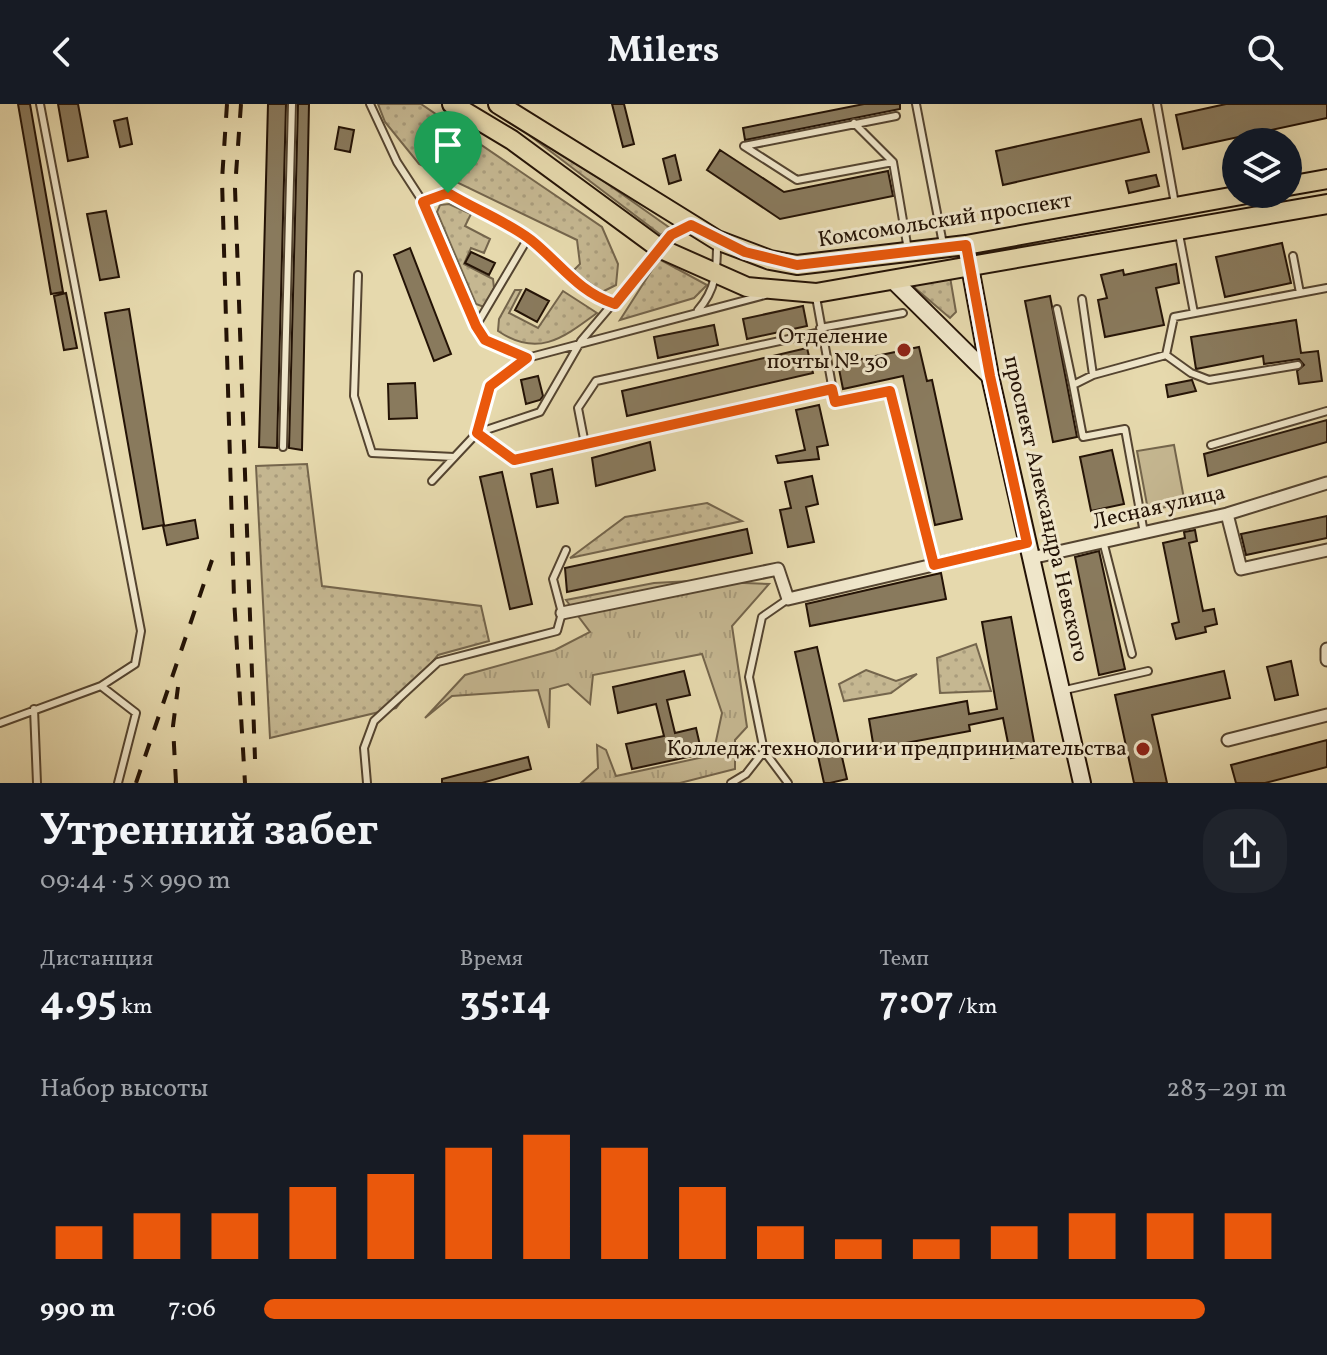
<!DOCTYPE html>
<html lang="ru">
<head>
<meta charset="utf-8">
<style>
	:root { --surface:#171b24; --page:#20242c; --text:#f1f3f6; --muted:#9ea1a6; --accent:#ea580c }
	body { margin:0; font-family:Vollkorn,serif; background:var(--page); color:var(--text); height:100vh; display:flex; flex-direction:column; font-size:30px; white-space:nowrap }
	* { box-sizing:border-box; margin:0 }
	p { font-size:26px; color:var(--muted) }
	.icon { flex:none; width:44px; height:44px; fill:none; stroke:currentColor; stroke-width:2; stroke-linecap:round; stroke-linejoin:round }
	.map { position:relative; height:679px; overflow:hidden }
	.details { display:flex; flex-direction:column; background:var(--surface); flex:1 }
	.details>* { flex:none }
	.fabs { position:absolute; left:1222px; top:24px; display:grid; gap:16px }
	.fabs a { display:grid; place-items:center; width:80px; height:80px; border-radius:50%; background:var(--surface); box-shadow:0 8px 32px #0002; font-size:40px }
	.pin { position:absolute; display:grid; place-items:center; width:68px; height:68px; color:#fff; margin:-82px -34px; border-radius:50% 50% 50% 0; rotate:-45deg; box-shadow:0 0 8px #0007 }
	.pin .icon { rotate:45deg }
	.round { display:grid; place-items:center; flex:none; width:84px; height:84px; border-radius:32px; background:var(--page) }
	.head { display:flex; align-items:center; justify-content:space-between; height:136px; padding:0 40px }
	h1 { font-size:44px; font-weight:700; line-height:60px }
	.figures { display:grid; grid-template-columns:repeat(3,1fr); gap:12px; height:136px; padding:8px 40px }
	.figures div { display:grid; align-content:center }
	.figures b { font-size:40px; font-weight:700 }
	.figures small { font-size:22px; font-weight:400 }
	.figures p { font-size:22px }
	.chart { height:224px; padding:16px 40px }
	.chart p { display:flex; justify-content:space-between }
	.chart svg { width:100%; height:144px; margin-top:8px; stroke:var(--accent); stroke-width:6 }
	ul { padding:0 40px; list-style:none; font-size:26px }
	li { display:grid; grid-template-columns:128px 96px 1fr; align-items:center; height:60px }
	li i { height:20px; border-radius:10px; background:var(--accent) }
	header { display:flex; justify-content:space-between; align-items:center; height:104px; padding:0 40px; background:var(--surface); font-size:36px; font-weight:700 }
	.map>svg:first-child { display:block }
</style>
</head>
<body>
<header><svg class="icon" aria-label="back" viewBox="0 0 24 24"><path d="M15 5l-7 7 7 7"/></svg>Milers<svg class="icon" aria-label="search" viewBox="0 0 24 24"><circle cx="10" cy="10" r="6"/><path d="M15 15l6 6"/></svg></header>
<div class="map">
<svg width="1327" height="679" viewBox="0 0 1327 679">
	<defs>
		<pattern id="grass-dots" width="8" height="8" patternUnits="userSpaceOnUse" patternTransform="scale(2)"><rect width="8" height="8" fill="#c5b791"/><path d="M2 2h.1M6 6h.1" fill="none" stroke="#a99c7c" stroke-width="1.8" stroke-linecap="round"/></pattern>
		<pattern id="park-tufts" width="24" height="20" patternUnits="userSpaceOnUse" patternTransform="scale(2)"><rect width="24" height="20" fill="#c5b791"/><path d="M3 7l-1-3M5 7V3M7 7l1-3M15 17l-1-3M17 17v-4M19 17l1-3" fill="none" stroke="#a99c7c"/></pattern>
	</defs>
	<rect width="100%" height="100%" fill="#e6d9ad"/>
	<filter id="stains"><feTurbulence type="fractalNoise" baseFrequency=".0025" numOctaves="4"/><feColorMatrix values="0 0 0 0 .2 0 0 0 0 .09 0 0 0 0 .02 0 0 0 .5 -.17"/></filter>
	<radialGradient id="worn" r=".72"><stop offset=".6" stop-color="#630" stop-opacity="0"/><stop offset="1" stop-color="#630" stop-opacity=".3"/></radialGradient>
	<path fill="url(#grass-dots)" stroke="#74654c" stroke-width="2" d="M378 0H421L602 123 618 160 616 181 602 188 573 167 580 160 577 136 419 60 385 18Z
		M529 31 602 76 670 124 661 131Z
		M449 100 471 110 465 122 490 135 484 149 471 144 464 160 493 175 494 184 484 203 476 200 437 108 440 101Z
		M659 155 707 181 694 194 620 216Z
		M950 173 956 208 950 214 915 184 916 175Z
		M515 186H521L509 209 538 224 563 187 597 209C563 234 538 254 498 227L499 215Z
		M307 360 322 482 481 502 489 537 438 551 396 604 270 634 256 362Z
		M707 399 742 417 570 454 625 413Z
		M976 540 991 587 940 589 937 554Z
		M866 566 896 577 917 570 891 589 844 597 839 580Z"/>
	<path fill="url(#park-tufts)" stroke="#74654c" stroke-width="2" d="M691 477 769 480 732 522 747 623 735 636V665L680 679H581L598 664 597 641 606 646 616 672 713 651 722 609 702 550 593 571 590 600 568 580 550 585 549 624 538 586 452 592 425 614 465 571 555 546 590 528 566 496 654 479Z"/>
	<path fill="#c5b791" stroke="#74654c" stroke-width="2" d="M1174 341 1185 400 1148 406 1137 347Z"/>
	<path fill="#897a5d" stroke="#241306" stroke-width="2" d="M18 0H30L63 188 51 190Z
		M58 0H78L88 53 68 57Z
		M268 0H286L277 344 259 343Z
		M298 0H309L302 346 289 344Z
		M612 0H624L634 40 623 43Z
		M864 0H900V5L745 36 743 24Z
		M1226 0H1327V14L1183 45 1176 11Z
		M127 14 132 40 120 43 114 17Z
		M1141 15 1149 48 1003 81 996 47Z
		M339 23 354 26 350 48 335 45Z
		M720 46 784 88 888 67 893 92 780 115 707 66Z
		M675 51 681 76 669 80 663 55Z
		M1156 71 1159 82 1129 89 1126 77Z
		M106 107 119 173 100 176 87 110Z
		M1282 139 1291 179 1225 193 1216 153Z
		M410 144 451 250 434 257 394 151Z
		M471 148 495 159 489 171 465 159Z
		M1176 160 1179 179 1156 184 1164 221 1105 233 1098 196 1107 194 1101 171 1123 166 1124 171Z
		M526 185 549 197 537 218 515 206Z
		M66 189 77 244 64 246 54 192Z
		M1050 192 1077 333 1053 338 1025 197Z
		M803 202 807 222 747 235 743 215Z
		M129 205 164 421 143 425 105 209Z
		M1296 216 1301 249 1318 247 1322 277 1299 280 1297 267 1304 261 1299 255 1264 260 1263 252 1196 265 1191 233Z
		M714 221 718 241 658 254 654 233Z
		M919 243 927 277 932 276 962 415 935 421 903 272 843 285 838 260Z
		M807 244 813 269 627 312 622 287Z
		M538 272 543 292 540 296 526 300 521 276Z
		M1192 276 1196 287 1168 293 1166 281Z
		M415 279 417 314 389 315 388 280Z
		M819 301 828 341 817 343 819 355 778 359 776 352 805 346 796 306Z
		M1327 316V338L1208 372 1204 350Z
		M650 338 655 366 596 382 592 354Z
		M1112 346 1124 400 1091 407 1080 353Z
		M552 365 558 399 537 403 531 370Z
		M502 368 532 500 510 505 480 373Z
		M812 372 818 400 806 403 814 438 788 443 780 406 791 404 785 378Z
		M1327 412V434L1246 451 1241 430Z
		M195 416 198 434 167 441 163 422Z
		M747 425 752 449 567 488 565 464Z
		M1195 426 1197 437 1189 439 1203 507 1214 505 1217 520 1205 523 1206 528 1176 535 1172 520 1179 518 1163 439 1185 434 1184 428Z
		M1099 447 1125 565 1099 571 1075 453Z
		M941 469 946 495 810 522 806 500Z
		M1011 513 1036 649 1011 654 1003 614 969 621 970 627 874 645 869 615 967 597 969 610 997 605 982 518Z
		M817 543 847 675 830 679H824L795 548Z
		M1291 557 1298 591 1275 596 1267 563Z
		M684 567 690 591 667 596 675 629 696 624 702 650 632 665 626 640 664 632 656 600 618 609 613 583Z
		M1224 567 1230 594 1152 611 1167 679H1134L1115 591Z
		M1327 636V663L1265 679H1236L1231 661Z
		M528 653 531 665 482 679H442V675Z"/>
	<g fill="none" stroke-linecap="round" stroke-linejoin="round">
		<defs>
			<path id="service" d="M40 0 141 527 135 560 101 582
				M370 0 397 58 423 98 476 222 485 236 527 254
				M916 0 943 140
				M1157 0 1175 100
				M854 19 893 58 908 146
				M744 42 797 76 893 58
				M744 42 896 12
				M423 98 448 89C474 105 506 117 531 136 560 159 578 188 615 200
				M1179 130 1194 209
				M358 171 354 292 372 349 454 353
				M1300 189 1327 184
				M816 193 835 298 890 287 934 461
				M1082 195 1093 271
				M1057 205 1073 281
				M698 206C716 186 717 166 717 140
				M476 222 528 134
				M820 224 903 209
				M1166 251 1191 269 1209 276 1298 261
				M477 329 514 356 832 285
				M477 329 490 282 527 254 765 191
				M585 340 578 304 596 277 821 228
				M1211 341 1327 307
				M283 343 292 0
				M432 377 477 329 540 308 581 237 671 131 688 123
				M1144 429 1125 325 1083 333 1073 281 1093 271 1166 251 1174 213 1300 189 1293 152
				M1103 437 1132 550
				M788 495 762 513 749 573 764 647 788 679
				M1065 586 1148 567
				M34 605 37 679
				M0 619 101 582 136 609 118 679
				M367 679 364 644 374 617 438 558 557 527 562 509 553 475 566 446
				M731 679 746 670 764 647"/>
			<path id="minor" d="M1227 410 1241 465 1327 446
				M562 509 778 465 788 495 1027 439 1031 454 1227 410 1327 379
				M1327 545V556
				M1228 636 1327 611"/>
			<path id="secondary" d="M970 163 990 272 1082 679
				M893 176 990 272"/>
			<path id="primary" d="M452 0 512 36 659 144 747 183 816 189 1327 100
				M498 0 717 136 770 156 797 161 966 141 1247 90
				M1288 82 1327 75"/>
		</defs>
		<use href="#service" stroke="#544430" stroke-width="10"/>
		<use href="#minor" stroke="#544430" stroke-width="15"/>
		<use href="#secondary" stroke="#241306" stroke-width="20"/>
		<use href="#primary" stroke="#241306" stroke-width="22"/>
		<use href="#service" stroke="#efe6ca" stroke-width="6"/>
		<use href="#minor" stroke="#efe6ca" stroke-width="11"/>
		<use href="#secondary" stroke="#efe6ca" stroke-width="16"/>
		<use href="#primary" stroke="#e6d9ad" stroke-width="18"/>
		<path stroke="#241306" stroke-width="4" stroke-dasharray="14 14" stroke-linecap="butt" d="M227 0 222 76 234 494 245 679
			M241 0 235 84 255 655
			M136 679 212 456
			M176 679 173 622 178 583"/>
	</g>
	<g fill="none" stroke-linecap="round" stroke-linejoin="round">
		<defs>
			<path id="route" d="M448 89C474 105 506 117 531 136 560 159 578 188 615 200L671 131 691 121 745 148 797 161 966 141 990 272 1027 439 934 461 890 287 835 298 832 285 514 356 477 329 490 282 527 254 485 236 476 222 423 98Z"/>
		</defs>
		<use href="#route" stroke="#fff" stroke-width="16"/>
		<use href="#route" stroke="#ea580c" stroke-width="10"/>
	</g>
	<g fill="#8f2418" stroke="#efe6ca" stroke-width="3">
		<circle cx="904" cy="246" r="8"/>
		<circle cx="1143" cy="645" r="8"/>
	</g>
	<g text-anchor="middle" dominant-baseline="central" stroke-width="6" stroke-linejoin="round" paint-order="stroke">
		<g font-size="22" fill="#241306" stroke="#efe6ca">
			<text transform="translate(945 117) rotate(-9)">Комсомольский проспект</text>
			<text transform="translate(1159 404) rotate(-13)">Лесная улица</text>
			<text transform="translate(1045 405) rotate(77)">проспект Александра Невского</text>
		</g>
		<g font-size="22" fill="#241306" stroke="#efe6ca" text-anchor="end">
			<text x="888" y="233">Отделение<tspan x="888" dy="25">почты № 30</tspan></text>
			<text x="1127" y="645">Колледж технологии и предпринимательства</text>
		</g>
	</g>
	<rect width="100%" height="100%" filter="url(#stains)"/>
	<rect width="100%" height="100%" fill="url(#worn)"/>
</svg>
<div class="fabs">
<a><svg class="icon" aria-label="layers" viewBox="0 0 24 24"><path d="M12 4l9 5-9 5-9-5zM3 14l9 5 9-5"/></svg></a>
</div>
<div class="pin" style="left:448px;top:89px;background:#1e9e55"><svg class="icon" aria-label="arrive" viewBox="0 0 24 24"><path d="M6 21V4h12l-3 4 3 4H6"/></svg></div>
</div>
<section class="details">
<div class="head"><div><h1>Утренний забег</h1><p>09:44 · 5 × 990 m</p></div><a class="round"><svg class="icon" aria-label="share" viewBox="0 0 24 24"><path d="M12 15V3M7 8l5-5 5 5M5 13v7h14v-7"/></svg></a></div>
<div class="figures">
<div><p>Дистанция</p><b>4.95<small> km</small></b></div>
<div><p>Время</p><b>35:14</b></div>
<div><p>Темп</p><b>7:07<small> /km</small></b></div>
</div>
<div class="chart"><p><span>Набор высоты</span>283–291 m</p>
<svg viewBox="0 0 160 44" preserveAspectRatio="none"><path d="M5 44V34M15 44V30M25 44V30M35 44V22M45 44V18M55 44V10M65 44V6M75 44V10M85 44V22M95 44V34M105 44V38M115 44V38M125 44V34M135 44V30M145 44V30M155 44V30"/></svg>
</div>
<ul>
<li><b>990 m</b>7:06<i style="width:92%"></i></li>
</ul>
</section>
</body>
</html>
